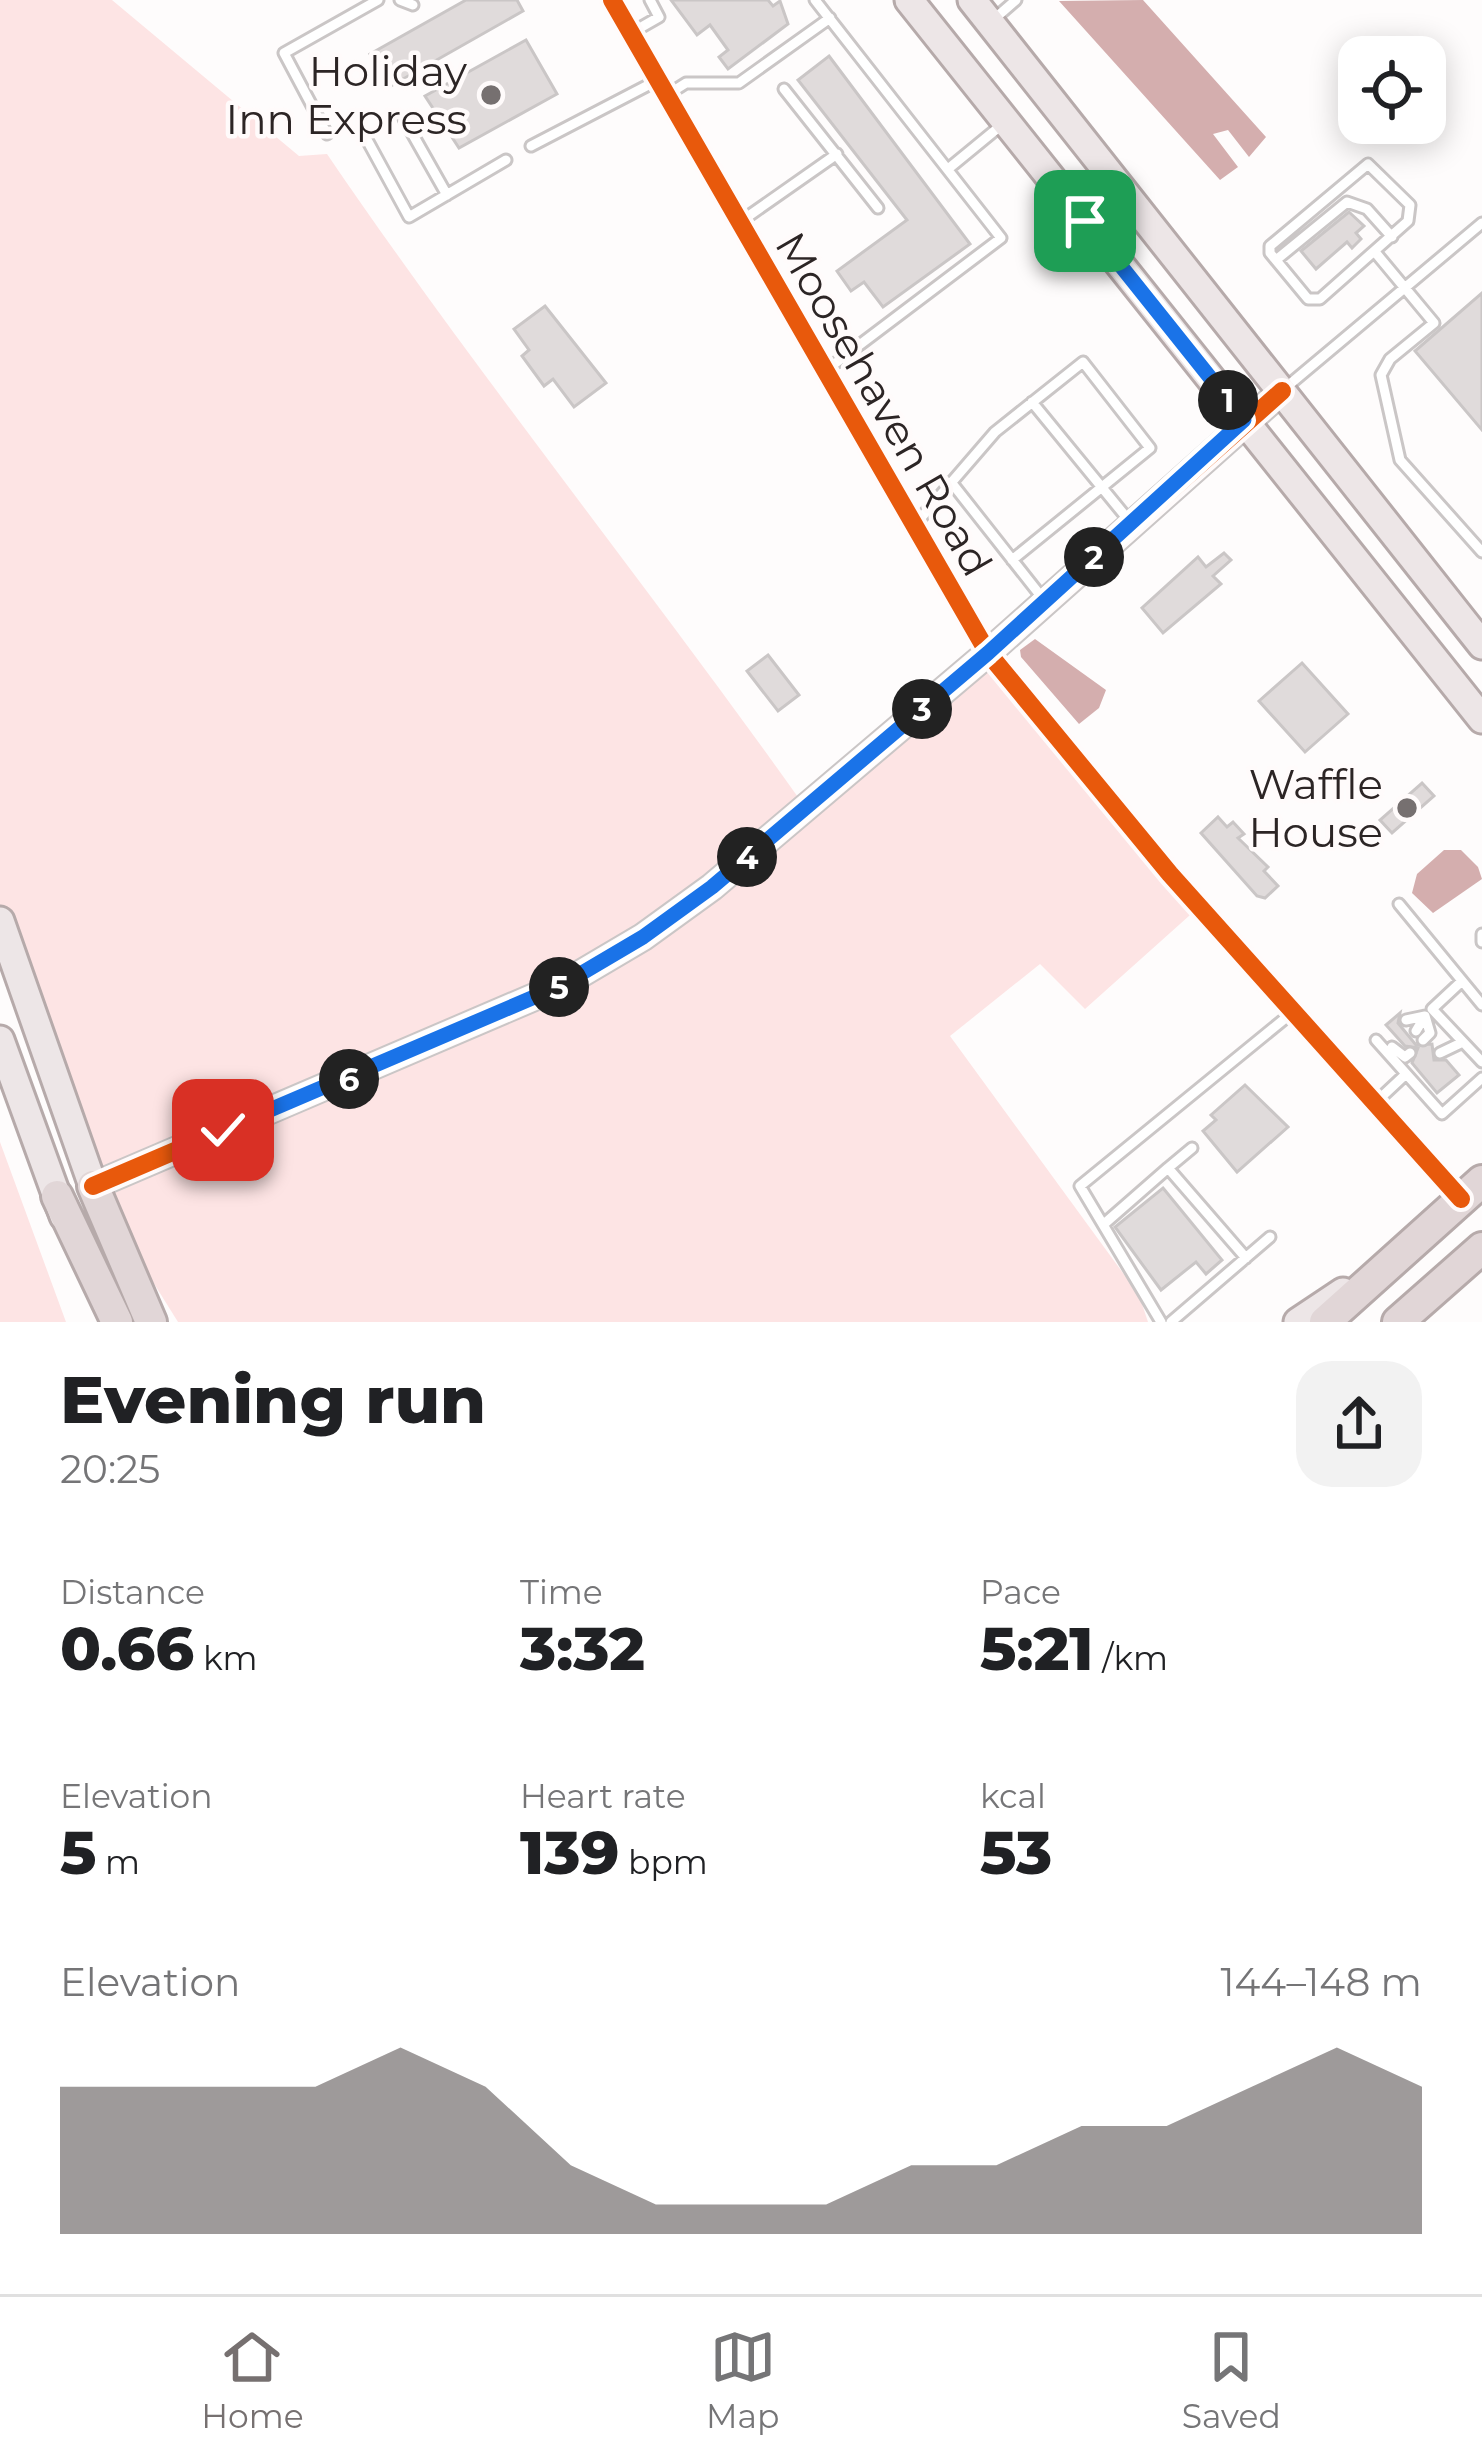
<!DOCTYPE html>
<html lang="en">
<head>
<meta charset="utf-8">
<style>
	:root { --surface:#fff; --page:#f2f2f2; --text:#202124; --muted:#757577; --line:#e0e0e0; --accent:#767070 }
	body { margin:0; font-family:Montserrat,sans-serif; background:var(--page); color:var(--text); height:100vh; display:flex; flex-direction:column; font-size:45px; white-space:nowrap }
	* { box-sizing:border-box; margin:0 }
	p { font-size:39px; color:var(--muted) }
	.icon { flex:none; width:66px; height:66px; fill:none; stroke:currentColor; stroke-width:2; stroke-linecap:round; stroke-linejoin:round }
	.map { position:relative; height:1322px; overflow:hidden }
	.drawer { display:flex; flex-direction:column; background:var(--surface); flex:1 }
	.drawer>* { flex:none }
	.controls { position:absolute; left:1338px; top:36px; display:grid; gap:24px }
	.controls a { display:grid; place-items:center; width:108px; height:108px; border-radius:24px; background:var(--surface); box-shadow:0 6px 30px #0003; font-size:60px }
	.pin { position:absolute; display:grid; place-items:center; width:102px; height:102px; color:#fff; margin:-51px; border-radius:24px; box-shadow:0 6px 18px #0006 }
	.km { position:absolute; width:60px; height:60px; margin:-30px; border-radius:50%; background:#222; color:#fff; font-size:33px; line-height:60px; text-align:center }
	.round { display:grid; place-items:center; flex:none; width:126px; height:126px; border-radius:36px; background:var(--page) }
	.head { display:flex; align-items:center; justify-content:space-between; height:204px; padding:0 60px }
	h1 { font-size:66px; font-weight:800; line-height:90px }
	.metrics { display:grid; grid-template-columns:repeat(3,1fr); gap:18px; height:204px; padding:12px 60px }
	.metrics div { display:grid; align-content:center }
	.metrics b { font-size:60px; font-weight:800 }
	.metrics small { font-size:33px; font-weight:400 }
	.metrics p { font-size:33px }
	.chart { height:336px; padding:24px 60px }
	.chart p { display:flex; justify-content:space-between }
	.chart svg { width:100%; height:216px; margin-top:12px; fill:var(--accent); opacity:.7 }
	.menu { display:flex; justify-content:space-around; align-items:center; height:168px; border-top:3px solid var(--line); background:var(--surface); font-size:33px; color:var(--muted) }
	.menu a { display:grid; justify-items:center; gap:6px }
	.menu .current { color:var(--accent) }
	.map>svg:first-child { display:block }
</style>
</head>
<body>
<div class="map">
<svg width="1482" height="1322" viewBox="0 0 1482 1322">
	<rect width="100%" height="100%" fill="#fefcfc"/>
	<path fill="#fde4e4" d="M0 0H112L299 156 327 154C479 377 649 587 805 807L988 653 1199 907 1085 1009 1040 964 950 1036 1139 1295 1148 1322H178L93 1186 0 921Z
		M0 1142 66 1322H0Z"/>
	<path fill="#d4aeae" d="M1143 0 1266 137 1249 157 1228 130 1213 134 1238 167 1220 180 1059 1Z
		M1035 639 1106 690 1099 708 1079 724 1021 657 1020 650Z
		M1444 850H1461L1478 867 1482 879 1433 913 1412 893 1417 874Z"/>
	<path fill="#e0dbdb" stroke="#cac6c6" stroke-width="3" d="M466 0H517L523 11 389 87 370 54Z
		M671 0H768L773 6 780 1 788 24 728 69 719 57 728 50 710 25 697 35Z
		M526 40 557 94 459 148 425 96Z
		M829 56 970 244 883 307 864 282 851 291 837 271 907 220 798 80Z
		M1349 212 1364 226 1356 233 1361 239 1352 248 1347 242 1316 269 1301 251Z
		M1482 293V430L1415 351Z
		M545 306 606 383 574 407 553 379 544 386 522 356 529 350 514 329Z
		M1224 553 1231 560 1213 576 1221 584 1163 633 1142 608 1198 557 1206 567Z
		M768 655 799 695 778 711 747 671Z
		M1302 663 1348 714 1305 752 1259 701Z
		M1422 783 1434 796 1392 833 1380 820Z
		M1218 817 1227 827 1233 822 1244 834 1238 838 1268 867 1264 871 1278 886 1265 898 1257 896 1201 833Z
		M1400 1013 1398 1023 1416 1045 1432 1044 1434 1060H1446L1459 1075 1437 1093 1412 1063 1418 1048 1405 1046 1386 1025Z
		M1245 1085 1288 1127 1237 1172 1203 1131 1216 1120 1211 1115Z
		M1163 1188 1222 1260 1206 1274 1196 1262 1161 1290 1115 1227Z"/>
	<g fill="none" stroke-linecap="round" stroke-linejoin="round">
		<defs>
			<path id="lane" d="M400 0 413 5
				M815 0 1001 238 825 371
				M993 20 1016 0
				M631 33 659 17 650 0
				M784 89 878 208
				M667 95 686 83H739L830 18
				M404 119 447 195
				M327 134 284 53 378 0
				M366 138 409 217 506 160
				M531 146 658 80
				M1368 164 1410 205 1408 221 1320 299H1308L1270 253V246Z
				M948 169 1004 123
				M740 222 837 154
				M1375 252 1434 323 1390 359 1381 375 1400 460 1482 552
				M1276 260 1347 202 1367 209 1392 237
				M1284 389 1482 223
				M1032 402 1131 523
				M951 482 1044 600
				M913 527 995 432 1083 362 1150 448 1012 560
				M1399 904 1482 1005
				M1482 934V942
				M1462 981 1432 1009 1482 1062
				M1406 1020 1425 1016
				M1416 1031 1425 1016
				M1376 1040 1442 1114 1482 1078
				M1423 1040 1430 1033 1425 1016
				M1392 1047 1405 1057 1410 1053
				M1440 1053 1463 1042
				M1375 1103 1406 1074
				M1192 1148 1168 1168 1246 1258
				M1104 1224 1168 1168
				M1161 1322 1080 1186 1293 1012
				M1171 1322 1270 1237"/>
			<path id="street" d="M612 0 988 653 1170 874 1461 1199"/>
			<path id="secondary" d="M93 1186 560 986 643 937 712 887 988 653 1282 391"/>
			<path id="primary" d="M909 0 1482 719
				M972 0 1482 645
				M0 921 93 1186
				M0 1040 64 1216
				M1298 1322 1343 1292"/>
			<path id="highway" d="M93 1186 151 1322
				M57 1196 117 1322
				M1325 1322 1482 1181
				M1398 1322 1482 1248"/>
		</defs>
		<use href="#lane" stroke="#cac6c6" stroke-width="15"/>
		<use href="#street" stroke="#cac6c6" stroke-width="22"/>
		<use href="#secondary" stroke="#cac6c6" stroke-width="30"/>
		<use href="#primary" stroke="#b6aaaa" stroke-width="33"/>
		<use href="#highway" stroke="#b6aaaa" stroke-width="36"/>
		<use href="#lane" stroke="#fff" stroke-width="9"/>
		<use href="#street" stroke="#fff" stroke-width="16"/>
		<use href="#secondary" stroke="#f6f3f3" stroke-width="24"/>
		<use href="#primary" stroke="#ede6e7" stroke-width="27"/>
		<use href="#highway" stroke="#e1d6d7" stroke-width="30"/>
		<defs>
			<path id="cycleway" d="M612 0 988 653 1170 874 1461 1199
				M93 1186 560 986 643 937 712 887 988 653 1282 391"/>
		</defs>
		<use href="#cycleway" stroke="#fffbfb" stroke-width="26"/>
		<use href="#cycleway" stroke="#e8590c" stroke-width="18"/>
	</g>
	<g fill="none" stroke-linecap="round" stroke-linejoin="round">
		<defs>
			<path id="route" d="M223 1130 560 986 643 937 712 887 988 653 1244 420 1085 221"/>
		</defs>
		<use href="#route" stroke="#fff" stroke-width="24"/>
		<use href="#route" stroke="#1a73e8" stroke-width="15"/>
	</g>
	<g fill="#767070" stroke="#fffbfb" stroke-width="4.5">
		<circle cx="491" cy="95" r="12"/>
		<circle cx="1407" cy="808" r="12"/>
	</g>
	<g text-anchor="middle" dominant-baseline="central" stroke-width="9" stroke-linejoin="round" paint-order="stroke">
		<g font-size="42" fill="#2c2525" stroke="#fffbfb" text-anchor="end">
			<text x="467" y="71">Holiday<tspan x="467" dy="48">Inn Express</tspan></text>
			<text x="1383" y="784">Waffle<tspan x="1383" dy="48">House</tspan></text>
		</g>
		<g font-size="42" fill="#2c2525" stroke="#fffbfb">
			<text transform="translate(884 404) rotate(60)">Moosehaven Road</text>
		</g>
	</g>
</svg>
<div class="controls">
<a><svg class="icon" aria-label="locate" viewBox="0 0 24 24"><circle cx="12" cy="12" r="6"/><path d="M12 2v4M12 18v4M2 12h4M18 12h4"/></svg></a>
</div>
<div class="pin" style="left:1085px;top:221px;background:#1e9e55"><svg class="icon" aria-label="arrive" viewBox="0 0 24 24"><path d="M6 21V4h12l-3 4 3 4H6"/></svg></div>
<div class="pin" style="left:223px;top:1130px;background:#d93025"><svg class="icon" aria-label="check" viewBox="0 0 24 24"><path d="M5 12l5 5 9-10"/></svg></div>
<b class="km" style="left:1228px;top:400px">1</b>
<b class="km" style="left:1094px;top:557px">2</b>
<b class="km" style="left:922px;top:709px">3</b>
<b class="km" style="left:747px;top:857px">4</b>
<b class="km" style="left:559px;top:987px">5</b>
<b class="km" style="left:349px;top:1079px">6</b>
</div>
<section class="drawer">
<div class="head"><div><h1>Evening run</h1><p>20:25</p></div><a class="round"><svg class="icon" aria-label="share" viewBox="0 0 24 24"><path d="M12 15V3M7 8l5-5 5 5M5 13v7h14v-7"/></svg></a></div>
<div class="metrics">
<div><p>Distance</p><b>0.66<small> km</small></b></div>
<div><p>Time</p><b>3:32</b></div>
<div><p>Pace</p><b>5:21<small> /km</small></b></div>
</div>
<div class="metrics">
<div><p>Elevation</p><b>5<small> m</small></b></div>
<div><p>Heart rate</p><b>139<small> bpm</small></b></div>
<div><p>kcal</p><b>53</b></div>
</div>
<div class="chart"><p><span>Elevation</span>144–148 m</p>
<svg viewBox="0 0 160 44" preserveAspectRatio="none"><path d="M0 44V14L10 14L20 14L30 14L40 6L50 14L60 30L70 38L80 38L90 38L100 30L110 30L120 22L130 22L140 14L150 6L160 14V44z"/></svg>
</div>
</section>
<nav class="menu">
<a class="current"><svg class="icon" aria-label="home" viewBox="0 0 24 24"><path d="M3 11l9-7 9 7M6 9v11h12V9"/></svg>Home</a>
<a><svg class="icon" aria-label="map" viewBox="0 0 24 24"><path d="M3 6l6-2 6 2 6-2v14l-6 2-6-2-6 2zM9 4v14M15 6v14"/></svg>Map</a>
<a><svg class="icon" aria-label="saved" viewBox="0 0 24 24"><path d="M7 4h10v16l-5-4-5 4z"/></svg>Saved</a>
</nav>
</body>
</html>
